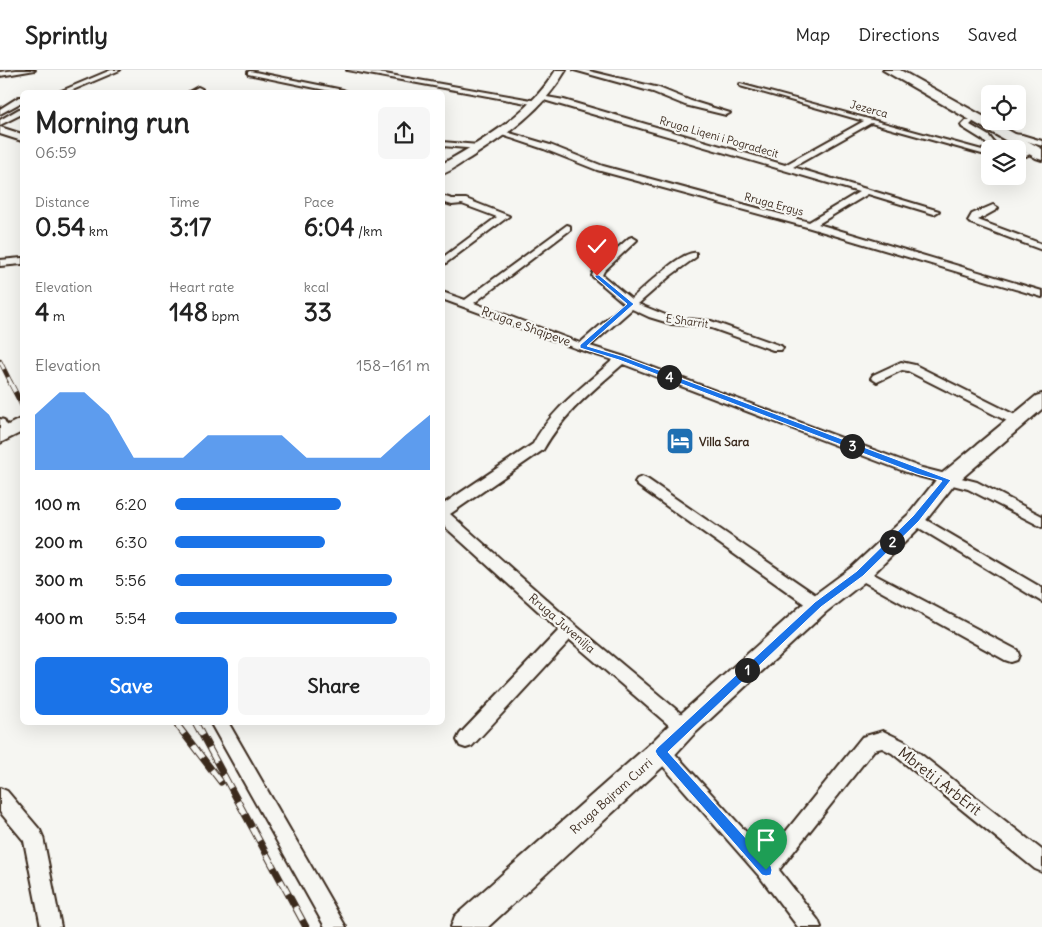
<!DOCTYPE html>
<html lang="en">
<head>
<meta charset="utf-8">
<style>
	:root { --surface:#fff; --page:#f6f6f6; --text:#222; --muted:#767676; --line:#e0e0e0; --accent:#1a73e8 }
	body { margin:0; font-family:Delius,sans-serif; background:var(--page); color:var(--text); height:100vh; display:flex; flex-direction:column; font-size:19px; white-space:nowrap }
	* { box-sizing:border-box; margin:0 }
	p { font-size:16px; color:var(--muted) }
	.icon { flex:none; width:28px; height:28px; fill:none; stroke:currentColor; stroke-width:2; stroke-linecap:round; stroke-linejoin:round }
	.map { position:relative; flex:1; overflow:hidden }
	.details { position:absolute; left:20px; top:20px; width:425px; height:635px; display:flex; flex-direction:column; background:var(--surface); border-radius:8px; box-shadow:0 5px 20px #0002 }
	.details>* { flex:none }
	.tools { position:absolute; left:981px; top:15px; display:grid; gap:10px }
	.tools a { display:grid; place-items:center; width:45px; height:45px; border-radius:8px; background:var(--surface); box-shadow:0 5px 20px #0002; font-size:25px }
	.pin { position:absolute; display:grid; place-items:center; width:42px; height:42px; color:#fff; margin:-51px -21px; border-radius:50% 50% 50% 0; rotate:-45deg; box-shadow:0 0 5px #0007 }
	.pin .icon { rotate:45deg }
	.km { position:absolute; width:25px; height:25px; margin:-12px; border-radius:50%; background:#222; color:#fff; font-size:14px; line-height:25px; text-align:center }
	.round { display:grid; place-items:center; flex:none; width:52px; height:52px; border-radius:8px; background:var(--page) }
	.head { display:flex; align-items:center; justify-content:space-between; height:85px; padding:0 15px }
	h1 { font-size:28px; font-weight:700; line-height:38px }
	.figures { display:grid; grid-template-columns:repeat(3,1fr); gap:8px; height:85px; padding:5px 15px }
	.figures div { display:grid; align-content:center }
	.figures b { font-size:25px; font-weight:700 }
	.figures small { font-size:14px; font-weight:400 }
	.figures p { font-size:14px }
	.chart { height:140px; padding:10px 15px }
	.chart p { display:flex; justify-content:space-between }
	.chart svg { width:100%; height:90px; margin-top:5px; fill:var(--accent); opacity:.7 }
	.cta { display:flex; gap:10px; margin-top:auto; padding:10px 15px }
	.cta a { flex:1; height:58px; border-radius:8px; background:var(--accent); color:#fff; font-size:20px; font-weight:700; line-height:58px; text-align:center }
	.cta a+a { background:var(--page); color:var(--text) }
	ul { padding:0 15px; list-style:none; font-size:16px }
	li { display:grid; grid-template-columns:80px 60px 1fr; align-items:center; height:38px }
	li i { height:12px; border-radius:6px; background:var(--accent) }
	header { display:flex; align-items:center; gap:30px; box-sizing:border-box; height:70px; padding:0 25px; background:var(--surface); border-bottom:1px solid var(--line) }
	header strong { font-size:24px }
	nav { display:flex; gap:28px; margin-inline-start:auto; font-size:18px }
	.map>svg:first-child { display:block }
</style>
</head>
<body>
<header>
<strong>Sprintly</strong>
<nav><a>Map</a><a>Directions</a><a>Saved</a></nav>
</header>
<div class="map">
<svg width="1042" height="857" viewBox="0 0 1042 857">
	<rect width="100%" height="100%" fill="#f6f6f2"/>
	<filter id="ink" filterUnits="userSpaceOnUse"><feTurbulence type="fractalNoise" baseFrequency=".02" numOctaves="2"/><feDisplacementMap in="SourceGraphic" scale="10" xChannelSelector="R" yChannelSelector="G"/><feConvolveMatrix kernelMatrix="1 2 1 2 8 2 1 2 1" color-interpolation-filters="sRGB"/></filter>
	<g filter="url(#ink)">
		<g fill="none" stroke-linecap="round" stroke-linejoin="round">
			<defs>
				<path id="street" d="M16 0H35L0 6V2Z
					M111 0H120L68 22H59Z
					M347 0H362L537 31 541 33 537 35Z
					M574 0H585L659 18 691 31 730 43 726 45 685 35 653 22Z
					M250 1 343 20 347 22H335L248 4V2Z
					M740 14 982 80H990V84H982L871 53 793 97 939 141 934 144 868 124 818 154 1042 221V227L807 157 597 100 544 79 496 63 503 61 550 75 603 96 809 152 859 122 537 28 541 26 564 30 785 95 864 51 740 16Z
					M198 17 202 19 197 22H189Z
					M19 27H22V32L0 44V39Z
					M19 39H22V44L0 55V50Z
					M966 50H972L973 52 970 55 989 66 999 79H991L983 70 962 57 961 55Z
					M1003 63 1022 65 1042 71V76L1021 69 1003 67Z
					M442 72 479 75 483 77 479 79 442 76Z
					M1018 82H1026L1030 84 1026 86H1018Z
					M442 126 452 129H466L509 146 442 196V188L497 147 462 134 452 135 442 132Z
					M993 135 998 138 996 140 978 150 1042 174V180L970 153 968 151 972 144Z
					M567 155 570 156V160L474 233 580 273 625 234 592 206 595 198 629 168 632 167 637 170 604 201 602 205 631 229C643 219 682 180 696 183V187L670 206 638 234 673 248 711 251 781 276 783 278 781 280H773L706 256 672 254 649 247 632 239 590 276 625 287 922 398 977 412 1042 446V457L968 419 914 405 623 294C590 323 565 342 543 380L450 444 575 555 690 651 693 657 690 663 684 665 678 663 570 570 472 676 466 678 460 676 457 670 460 664 559 560 442 454V435L533 374C551 339 584 316 613 290L578 279 442 229V222L465 230Z
					M22 188V194L0 196V190Z
					M901 292 915 295 1021 348 1023 351 1017 355 1013 354 908 301 902 300 877 312 871 308 873 305Z
					M0 349 4 350 12 364 10 367 6 368 0 365Z
					M642 407 647 409 823 530 826 535 823 540 818 541 813 540 637 415 635 412 637 409Z
					M916 444 1042 518V532L911 453 909 449 911 445Z
					M860 497 1017 580 1019 585 1017 590 1011 592 1005 590 855 507 853 503 855 499Z
					M210 652H228L346 857H325Z
					M883 661 904 671 1042 780V802L1035 799 892 683 882 678 874 680 779 800 818 850 821 857H798L760 807 655 687 652 681 655 675 661 673 667 675 767 785 862 667Z
					M0 718 7 721 40 760 43 767 61 857H41L24 771 0 742Z"/>
				<path id="secondary" d="M556 0H566C543 40 508 64 470 88 461 93 452 101 442 104V94C485 69 529 44 556 0Z
					M0 57 22 64V71L0 64Z
					M1042 324V339L954 415 923 454 868 509 826 542 693 665 670 690 488 857H451L455 846 652 672 675 649 810 528 852 497 909 444 940 405 1036 326Z
					M22 348V362L0 373V359Z"/>
				<path id="highway" d="M883 0H900L1042 79V90L1036 88Z"/>
			</defs>
			<use href="#street" stroke="#3b2a1e" stroke-width="4"/>
			<use href="#secondary" stroke="#3b2a1e" stroke-width="4"/>
			<use href="#highway" stroke="#3b2a1e" stroke-width="4"/>
			<use href="#street" fill="#f6f6f2" fill-rule="evenodd"/>
			<use href="#secondary" fill="#f6f6f2" fill-rule="evenodd"/>
			<use href="#highway" fill="#f6f6f2" fill-rule="evenodd"/>
			<defs>
				<path id="rail-far2" d="M0 291 11 313"/>
				<path id="rail-far1" d="M10 312 22 335"/>
				<path id="rail" d="M175 652 221 712
					M195 652 306 857"/>
			</defs>
			<use href="#rail-far2" stroke="#3b2a1e" stroke-width="4.5"/>
			<use href="#rail-far1" stroke="#3b2a1e" stroke-width="5.5"/>
			<use href="#rail" stroke="#3b2a1e" stroke-width="7"/>
			<use href="#rail-far2" stroke="#f6f6f2" stroke-width="3" stroke-dasharray="9" stroke-linecap="butt"/>
			<use href="#rail-far1" stroke="#f6f6f2" stroke-width="4" stroke-dasharray="11" stroke-linecap="butt"/>
			<use href="#rail" stroke="#f6f6f2" stroke-width="5" stroke-dasharray="15" stroke-linecap="butt"/>
		</g>
	</g>
	<path fill="#1a73e8" stroke="#fff" d="M595 205H599L634 234 587 276 624 287 951 410 919 451 863 506 821 537 668 682 771 796 772 800 771 805 766 806 762 805 657 685 655 681 657 678 815 532 857 501 913 446 942 411 917 404 619 290 580 278V275L627 234 595 207Z"/>
	<defs>
		<symbol id="hotel-square" viewBox="-11 -11 22 22"><rect x="-9" y="-9" width="18" height="18" rx="4" fill="#1f6fb2" stroke="#f6f6f2"/><path d="M-6-4.5h1.5V1H6V5H4.5V3h-9V5H-6ZM-4 0a1.8 1.8 0 1 1 3.6 0ZM.5 0V-2.5h3Q6-2.5 6 0Z" fill="#fff"/></symbol>
	</defs>
	<g fill-rule="evenodd">
		<use href="#hotel-square" x="664" y="355" width="32" height="32"/>
	</g>
	<g text-anchor="middle" dominant-baseline="central" stroke-width="4.5" stroke-linejoin="round" paint-order="stroke">
		<g font-size="11" fill="#3b2a1e" stroke="#f6f6f2">
			<text transform="translate(869 39) rotate(15)">Jezerca</text>
			<text transform="translate(719 67) rotate(16)">Rruga Liqeni i Pogradecit</text>
			<text transform="translate(774 134) rotate(15)">Rruga Ergys</text>
			<text transform="translate(687 251) rotate(8)">E Sharrit</text>
		</g>
		<g font-size="12" fill="#3b2a1e" stroke="#f6f6f2">
			<text transform="translate(526 256) rotate(20)">Rruga e Shqipeve</text>
			<text transform="translate(562 553) rotate(41)">Rruga Juvenilja</text>
			<text transform="translate(611 726) rotate(-42)">Rruga Bajram Curri</text>
		</g>
		<g font-size="12" font-weight="bold" fill="#3b2a1e" stroke="#f6f6f2" text-anchor="start">
			<text x="699" y="371">Villa Sara</text>
		</g>
		<g font-size="15" fill="#3b2a1e" stroke="#f6f6f2">
			<text transform="translate(940 711) rotate(38)">Mbreti i ArbErit</text>
		</g>
	</g>
</svg>
<div class="tools">
<a><svg class="icon" aria-label="locate" viewBox="0 0 24 24"><circle cx="12" cy="12" r="6"/><path d="M12 2v4M12 18v4M2 12h4M18 12h4"/></svg></a>
<a><svg class="icon" aria-label="layers" viewBox="0 0 24 24"><path d="M12 4l9 5-9 5-9-5zM3 14l9 5 9-5"/></svg></a>
</div>
<div class="pin" style="left:766px;top:800px;background:#1e9e55"><svg class="icon" aria-label="arrive" viewBox="0 0 24 24"><path d="M6 21V4h12l-3 4 3 4H6"/></svg></div>
<div class="pin" style="left:597px;top:206px;background:#d93025"><svg class="icon" aria-label="check" viewBox="0 0 24 24"><path d="M5 12l5 5 9-10"/></svg></div>
<b class="km" style="left:747px;top:600px">1</b>
<b class="km" style="left:892px;top:472px">2</b>
<b class="km" style="left:852px;top:376px">3</b>
<b class="km" style="left:669px;top:307px">4</b>
<section class="details">
<div class="head"><div><h1>Morning run</h1><p>06:59</p></div><a class="round"><svg class="icon" aria-label="share" viewBox="0 0 24 24"><path d="M12 15V3M7 8l5-5 5 5M5 13v7h14v-7"/></svg></a></div>
<div class="figures">
<div><p>Distance</p><b>0.54<small> km</small></b></div>
<div><p>Time</p><b>3:17</b></div>
<div><p>Pace</p><b>6:04<small> /km</small></b></div>
</div>
<div class="figures">
<div><p>Elevation</p><b>4<small> m</small></b></div>
<div><p>Heart rate</p><b>148<small> bpm</small></b></div>
<div><p>kcal</p><b>33</b></div>
</div>
<div class="chart"><p><span>Elevation</span>158–161 m</p>
<svg viewBox="0 0 160 44" preserveAspectRatio="none"><path d="M0 44V17L10 6L20 6L30 17L40 38L50 38L60 38L70 27L80 27L90 27L100 27L110 38L120 38L130 38L140 38L150 27L160 17V44z"/></svg>
</div>
<ul>
<li><b>100 m</b>6:20<i style="width:65%"></i></li>
<li><b>200 m</b>6:30<i style="width:59%"></i></li>
<li><b>300 m</b>5:56<i style="width:85%"></i></li>
<li><b>400 m</b>5:54<i style="width:87%"></i></li>
</ul>
<div class="cta"><a>Save</a><a>Share</a></div>
</section>
</div>
</body>
</html>
